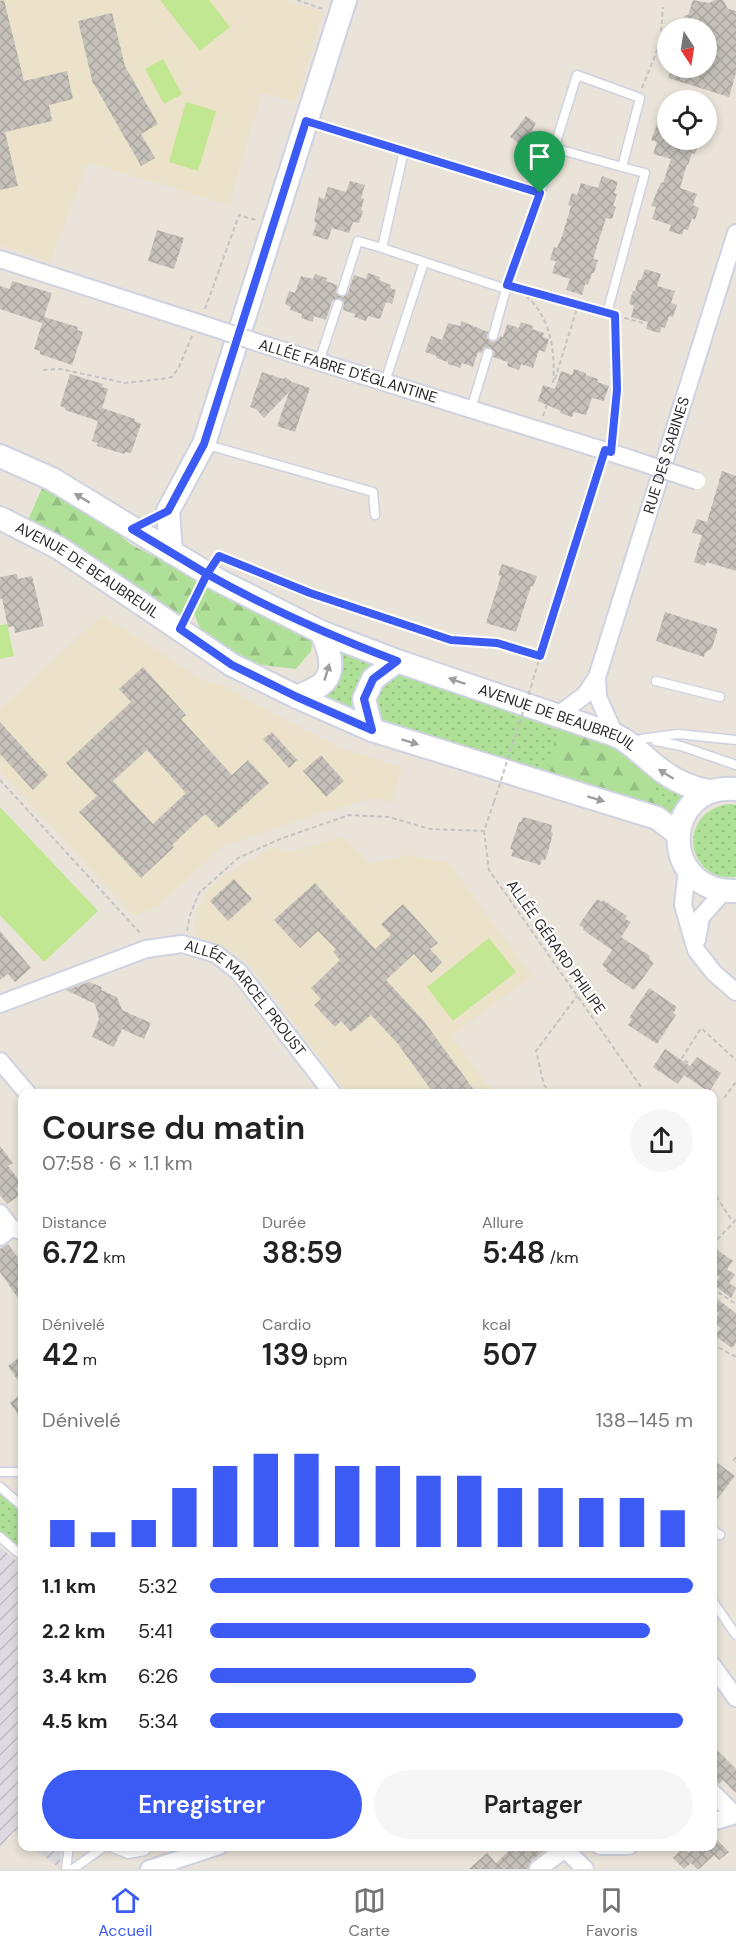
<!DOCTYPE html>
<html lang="fr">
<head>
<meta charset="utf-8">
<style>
	:root { --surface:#fff; --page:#f6f6f6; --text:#222; --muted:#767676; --line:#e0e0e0; --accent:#3c5bf4 }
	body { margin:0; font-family:"DM Sans",sans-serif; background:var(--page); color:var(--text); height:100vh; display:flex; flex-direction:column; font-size:22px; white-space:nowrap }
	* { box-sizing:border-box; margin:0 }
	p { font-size:20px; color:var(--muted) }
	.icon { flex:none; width:33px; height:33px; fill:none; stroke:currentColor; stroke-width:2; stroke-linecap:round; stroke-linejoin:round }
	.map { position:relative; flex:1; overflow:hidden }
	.sheet { position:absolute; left:18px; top:1089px; width:699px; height:762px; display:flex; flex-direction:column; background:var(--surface); border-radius:12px; box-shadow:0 3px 9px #0003 }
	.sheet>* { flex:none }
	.needle { width:39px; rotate:168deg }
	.fabs { position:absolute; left:657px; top:18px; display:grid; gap:12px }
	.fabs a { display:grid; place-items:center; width:60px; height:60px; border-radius:50%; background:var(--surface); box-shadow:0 3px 9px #0003; font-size:30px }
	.pin { position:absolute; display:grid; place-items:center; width:51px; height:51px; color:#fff; margin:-62px -26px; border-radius:50% 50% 50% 0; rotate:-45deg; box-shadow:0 0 6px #0007 }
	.pin .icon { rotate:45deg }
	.round { display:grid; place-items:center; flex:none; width:63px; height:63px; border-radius:32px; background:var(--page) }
	.summary { display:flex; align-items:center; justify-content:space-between; height:102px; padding:0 24px }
	h1 { font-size:33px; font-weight:600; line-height:45px }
	.stats { display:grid; grid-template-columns:repeat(3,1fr); gap:9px; height:102px; padding:6px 24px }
	.stats div { display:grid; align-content:center }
	.stats b { font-size:30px; font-weight:600 }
	.stats small { font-size:16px; font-weight:400 }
	.stats p { font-size:16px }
	.chart { height:168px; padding:12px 24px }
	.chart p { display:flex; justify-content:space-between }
	.chart svg { width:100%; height:108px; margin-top:6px; stroke:var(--accent); stroke-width:6 }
	.button { display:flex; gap:12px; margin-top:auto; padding:12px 24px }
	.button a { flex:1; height:69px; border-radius:36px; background:var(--accent); color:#fff; font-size:24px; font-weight:600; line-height:69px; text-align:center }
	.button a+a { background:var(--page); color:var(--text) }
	ul { padding:0 24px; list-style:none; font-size:20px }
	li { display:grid; grid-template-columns:96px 72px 1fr; align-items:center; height:45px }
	li i { height:15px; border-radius:8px; background:var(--accent) }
	.dock { display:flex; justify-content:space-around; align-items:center; height:84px; border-top:2px solid var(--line); background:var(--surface); font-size:16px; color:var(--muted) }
	.dock a { display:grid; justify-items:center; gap:3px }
	.dock .active { color:var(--accent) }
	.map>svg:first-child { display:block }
</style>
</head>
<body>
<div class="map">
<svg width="736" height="1869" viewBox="0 0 736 1869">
	<defs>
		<pattern id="industrial-furrows" width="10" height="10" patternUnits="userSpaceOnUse" patternTransform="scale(1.5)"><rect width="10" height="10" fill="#dddae2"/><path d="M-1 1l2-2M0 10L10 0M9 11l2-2" fill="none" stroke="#bebbc2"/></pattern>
		<pattern id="green-dots" width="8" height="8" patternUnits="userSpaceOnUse" patternTransform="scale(1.5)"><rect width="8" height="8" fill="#aee097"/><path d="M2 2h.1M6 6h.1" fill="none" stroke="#96c082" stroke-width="1.8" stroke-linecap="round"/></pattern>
		<pattern id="forest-firs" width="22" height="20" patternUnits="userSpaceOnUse" patternTransform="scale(1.5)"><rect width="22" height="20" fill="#aee097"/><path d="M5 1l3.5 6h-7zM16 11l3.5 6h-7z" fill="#96c082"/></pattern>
		<pattern id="building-cross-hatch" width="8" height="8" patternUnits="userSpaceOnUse" patternTransform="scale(1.5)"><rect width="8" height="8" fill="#c5c0b9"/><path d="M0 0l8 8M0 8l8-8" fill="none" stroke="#a9a59f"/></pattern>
	</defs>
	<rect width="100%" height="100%" fill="#eae3d9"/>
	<path fill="url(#industrial-furrows)" d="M0 1547 22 1566V1838L14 1831 0 1847Z
		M33 1847H62L59 1868Z"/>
	<path fill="#ece1c9" d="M0 0H285L323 12 296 102 262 93 229 205 88 162 50 262 0 245Z
		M102 615 206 682 221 684 257 705 341 748 402 768 391 802 375 798 317 814 223 846 158 906 134 916 0 771V709Z
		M343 836 370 864 408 855 449 863 532 976 451 1036 493 1093H347L250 965 228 949 196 936 195 921 198 910 207 891 221 877 273 847 287 853Z"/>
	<path fill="url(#green-dots)" d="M334 643 382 665 362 719 310 695Z
		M394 673 408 674 583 732 665 786 685 796 673 816 381 723 374 699 376 687Z
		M730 804 736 805V877C685 883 676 810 730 804Z
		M0 1490 22 1508V1551L0 1533Z"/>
	<path fill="url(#forest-firs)" d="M44 484 84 507 132 545 313 638 311 651 296 669 254 664 202 634 195 615 178 619 28 520Z
		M560 724 620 746 652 774 659 805 651 808 545 776Z"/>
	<path fill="#c2e792" d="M160 0H209L230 27 200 51Z
		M163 59 182 94 164 104 145 69Z
		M186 102 216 111 198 171 169 162Z
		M7 624 14 656 0 659V625Z
		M0 807 98 911 44 962 0 915Z
		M489 938 516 972 453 1021 427 987Z"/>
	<path fill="url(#building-cross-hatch)" fill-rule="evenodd" d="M4 0 24 81 67 71 73 99 49 105 52 121 5 132 18 186 0 190V1Z
		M693 0 709 3 715 0H723L728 9 736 11V73L729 97 668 78 672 68H706V28H664L685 18 684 16 688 15Z
		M112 13 125 66 158 124 141 134 155 158 141 166 94 84H93L78 21Z
		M665 103 668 104V140H700L695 154 692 153 688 165 687 164 680 188 697 194 693 205 699 208 695 220 692 218 688 230 684 229 682 235 669 231 671 225 652 219 656 207 651 206 661 182 663 183 671 159 653 154 657 142 651 140Z
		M526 116 536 123 532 130 534 132 524 147 510 137Z
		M602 176 618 182 614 193 617 194 613 206 616 207 612 219 606 218 593 259 598 260 594 273H592L588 285 585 284 582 295 566 290 570 279 552 273 556 261 550 260 554 247 557 248 562 236 571 206 568 205 572 193 577 195 581 183 598 188Z
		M350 181 365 185 361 198 364 199 361 210 363 211 359 223 353 222 349 233 332 228 328 240 312 235 317 223 314 222 319 197 324 199 328 187 346 192Z
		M157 230 184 238 174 269 148 261Z
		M645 269 661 274 657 286 675 291 671 303 677 305 673 317 669 316 665 328 661 327 660 333 646 329 648 322 631 317 634 306 629 303 633 291H635L638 280H641Z
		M368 273 380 277 379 280 391 285 390 288 396 290 392 304 386 302 380 319 368 316 366 321 354 317 355 314 343 310 344 302 339 298 332 301 326 320 314 316 313 322 301 318 302 314 290 310 291 307 285 304 289 291 295 293 301 276 313 279 315 274 327 278 326 281 337 285 336 293 343 297 348 293 354 275 366 279Z
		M12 281 52 293 44 317 78 327 77 330 83 332 72 365 40 354V351L34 349 43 321 42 323 0 309V286L10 289Z
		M461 321 488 332 487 338 492 342 497 341 500 336 503 337 507 324 519 328 521 322 533 326 532 329 544 333 543 337 549 339 545 352 539 350 533 368 521 364 519 370 507 366 508 362 493 357 494 351 489 347 484 348 481 353 478 352 473 367 462 363 460 368 448 364V362L436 358 437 356 425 352 431 336 442 340 448 323 460 326Z
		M574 369 586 373V375L598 379 597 382 609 386 604 401 592 398 586 415 574 412 572 417 560 413 561 411 538 401 543 385 555 389 561 371 572 375Z
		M262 372 283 379 285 377 292 382 310 388 295 432 277 426 289 392 264 418 256 409 250 407Z
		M70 374 103 384 102 387 108 389 102 408 135 419V421L141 424 131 453 126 452 124 454 97 446 98 443 92 441 98 421 65 410V408L60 406Z
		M722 471 736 476V571L707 562 705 566 694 562 702 535 692 533 697 519 707 522Z
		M502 564 537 576 533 587 531 586 516 632 486 623 501 576 498 575Z
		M17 574 18 579 32 576 44 626 15 633 14 626 8 627 2 598 0 599V577Z
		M665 612 718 629 712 648 705 653 704 657 656 641Z
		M143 667 186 715 181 719 232 775 248 760 269 783 219 828 205 814 172 845 174 847 141 878 79 812 97 796 66 763 131 702 119 689ZM147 750 186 793 153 824 113 781Z
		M0 722 48 775 33 790 0 754Z
		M272 732 297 760 289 768 263 739Z
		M321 755 344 781 326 797 303 771Z
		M523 817 552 825 551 832 553 833 548 852 545 860 542 859 540 865 511 856 513 850 510 849 519 822H521Z
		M234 879 252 899 228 921 210 901Z
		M315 883 375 949 391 935 381 924 403 904 438 943 430 949 442 962 431 973 414 954 386 980 423 1020 477 1094H434L398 1044 371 1015 351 1032 341 1021 335 1027 314 1005 321 999 311 988 340 960 333 952 336 949 318 931 300 948 274 920Z
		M597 899 602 902 603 900 627 916 625 919 631 922 621 937 650 956 649 959 654 963 634 990 606 971 607 969 602 965 612 950 583 930 584 928 579 925Z
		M0 931 31 968 15 982 8 974 0 980Z
		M89 982 102 987 101 990 117 997 122 1010 151 1023 144 1039 122 1029 114 1047 92 1037 99 1019 95 1004 66 990Z
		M649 988 677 1007 673 1013 676 1015 657 1044 628 1025 632 1019 629 1018Z
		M665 1049 690 1066 697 1057 721 1073 709 1092 684 1075 678 1084 653 1067Z
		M0 1146 13 1163 8 1166 22 1184 16 1189 20 1195 7 1204 0 1195Z
		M8 1244 22 1263V1304L0 1272V1249Z
		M712 1246 733 1261 727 1269 735 1275 729 1283 736 1288 731 1298 714 1285 720 1277 712 1272Z
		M717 1299 736 1313V1343L732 1348 715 1336 721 1328 713 1322 719 1313 712 1309Z
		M22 1355V1386L8 1366Z
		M22 1393V1420L10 1403Z
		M712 1459 735 1476 712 1506Z
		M712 1745 736 1769V1793L723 1780 719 1784 712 1779Z
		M712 1835 729 1852 719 1860 714 1855 699 1869H697L691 1863 684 1869 673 1858 683 1848 689 1853 695 1846H712Z
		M514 1846H539L544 1851 531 1861 528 1869H469L487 1853 496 1863Z"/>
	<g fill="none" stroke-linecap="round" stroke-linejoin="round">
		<defs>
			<path id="lane" d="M307 121 540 193 577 75 640 98 622 167 554 148
				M404 151 382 248 506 289 540 193
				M342 291 358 241 382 248
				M607 313 645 173 622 167
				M493 336 506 289
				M319 362 338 304
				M385 382 424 262
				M471 409 488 353
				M204 444 373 492 375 515
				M656 681 720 697
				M656 741 681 746 736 765
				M633 743 641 739 678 734 736 740
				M0 1472H22
				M0 1487 22 1506
				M712 1530 720 1535
				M0 1537 22 1556
				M712 1600 736 1635
				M108 1846 128 1854 145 1851 148 1846
				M66 1869 69 1846
				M73 1869 105 1846"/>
			<g id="street">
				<path d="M0 259 211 327"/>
				<path d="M268 346 631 459"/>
				<path d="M558 715 585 695 597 677"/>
				<path id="s1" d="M615 735 598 697 597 677 736 233"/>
				<path d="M687 869 683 905 696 950 714 973 736 992"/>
				<path d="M697 940 701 917 724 891"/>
				<path id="s2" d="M0 1004 146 949 182 944 216 954 239 972 333 1094"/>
				<path d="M0 1061 28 1094"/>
				<path d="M0 1213 11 1228"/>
				<path d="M0 1237 11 1228 22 1231"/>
				<path d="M712 1665 736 1698"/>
				<path d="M712 1792 735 1815"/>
				<path d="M712 1822 736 1815"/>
				<path d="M600 1846H629"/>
				<path d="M569 1847 568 1852 585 1869"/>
				<path d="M149 1869 219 1846"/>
				<path d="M538 1869 569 1846"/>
			</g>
			<g id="secondary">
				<path id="s3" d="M0 456 52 479 218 580 321 632 397 661 615 735C631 742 643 756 657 767 672 779 690 788 709 791"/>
				<path id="s4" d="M0 518 59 548 232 665 297 697 372 730 657 818 678 834"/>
				<path d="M171 552 168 511 204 444 345 0"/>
				<path d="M297 697C305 693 317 689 323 683 337 670 328 646 321 632"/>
				<path d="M372 730 364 699 373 679 397 661"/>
				<path d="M736 789C662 782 657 893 736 891"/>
			</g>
		</defs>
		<use href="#lane" stroke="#cfd2e1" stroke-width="11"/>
		<use href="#street" stroke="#cfd2e1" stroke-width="20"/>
		<use href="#secondary" stroke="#cfd2e1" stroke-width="26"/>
		<path stroke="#c3c3c3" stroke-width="2" stroke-dasharray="4.5 3" stroke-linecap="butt" d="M297 0 323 9
			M642 88 660 43 663 7
			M519 288 597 310
			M523 289C525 297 533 301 537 308 553 330 555 359 553 385
			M205 309 239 215 256 220
			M617 316 643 323
			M43 370 61 369 125 383 161 379 172 377 179 367 192 336
			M555 379 578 305
			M543 416 547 404
			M613 438 617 390 615 321
			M214 555 310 593 451 640 497 643 540 656
			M187 614 199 590
			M531 687 544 642 600 466
			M0 780 141 934
			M494 802 484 831 489 870 646 1094
			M187 931 190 915 199 893 238 858 280 839 349 815 389 817 430 829 484 831
			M688 1063 682 1058 701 1028 736 1060
			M551 1094 544 1085 536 1051 577 996
			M724 1098 736 1082
			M712 1190 731 1219 736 1221
			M712 1245 735 1221
			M712 1288 736 1304
			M712 1344 736 1357
			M736 1457 733 1461 736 1462"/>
		<use href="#lane" stroke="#fff" stroke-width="8"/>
		<use href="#street" stroke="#fff" stroke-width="16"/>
		<use href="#secondary" stroke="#fff" stroke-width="22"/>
		<defs>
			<path id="street-bridge" d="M211 327 268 346
				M631 459 697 481"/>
		</defs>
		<use href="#street-bridge" stroke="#cfd2e1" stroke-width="20" stroke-linecap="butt"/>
		<path stroke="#c3c3c3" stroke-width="2" stroke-dasharray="4.5 3" stroke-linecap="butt" d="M494 802 531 687"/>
		<use href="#street-bridge" stroke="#fff" stroke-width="16"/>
	</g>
	<defs><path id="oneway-solid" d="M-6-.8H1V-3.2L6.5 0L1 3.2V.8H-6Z" transform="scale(1.5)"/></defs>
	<g fill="#9e9e9e">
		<use href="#oneway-solid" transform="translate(82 498) rotate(-149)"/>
		<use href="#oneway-solid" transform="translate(327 672) rotate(-73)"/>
		<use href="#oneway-solid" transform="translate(457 681) rotate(-161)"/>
		<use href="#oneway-solid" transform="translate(410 742) rotate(17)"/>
		<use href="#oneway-solid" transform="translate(666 774) rotate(-148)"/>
		<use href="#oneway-solid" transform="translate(596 799) rotate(17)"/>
	</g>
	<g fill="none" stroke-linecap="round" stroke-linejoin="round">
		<defs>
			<path id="route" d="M540 193 306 121 204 444 168 511 132 529 207 574 180 629 232 665 297 697 372 730 364 699 373 679 397 661C331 636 269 609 207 574L219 556 310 593 451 640 497 643 540 656 605 450 611 452 617 390 615 315 507 285 540 193"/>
		</defs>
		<use href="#route" stroke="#fff" stroke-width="12"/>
		<use href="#route" stroke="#3c5bf4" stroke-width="8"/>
	</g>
	<g text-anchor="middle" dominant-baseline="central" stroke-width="4.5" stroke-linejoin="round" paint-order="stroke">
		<g font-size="15" fill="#282828" stroke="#fff">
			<text transform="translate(348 371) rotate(17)">ALLÉE FABRE D'ÉGLANTINE</text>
			<text stroke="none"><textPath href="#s1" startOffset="294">RUE DES SABINES</textPath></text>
			<text stroke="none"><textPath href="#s4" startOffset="102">AVENUE DE BEAUBREUIL</textPath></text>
			<text stroke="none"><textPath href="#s3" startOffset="618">AVENUE DE BEAUBREUIL</textPath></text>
			<text transform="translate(556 947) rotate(55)">ALLÉE GÉRARD PHILIPE</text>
			<text stroke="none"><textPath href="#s2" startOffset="278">ALLÉE MARCEL PROUST</textPath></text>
		</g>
	</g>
</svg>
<div class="fabs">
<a><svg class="needle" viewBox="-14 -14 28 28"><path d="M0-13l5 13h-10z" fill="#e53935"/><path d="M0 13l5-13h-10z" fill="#767676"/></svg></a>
<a><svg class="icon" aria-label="locate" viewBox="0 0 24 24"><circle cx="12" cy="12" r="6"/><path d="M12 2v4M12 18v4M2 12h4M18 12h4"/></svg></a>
</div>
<div class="pin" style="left:540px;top:193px;background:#1e9e55"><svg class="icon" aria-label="arrive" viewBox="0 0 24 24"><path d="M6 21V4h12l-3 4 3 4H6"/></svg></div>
<section class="sheet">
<div class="summary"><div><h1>Course du matin</h1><p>07:58 · 6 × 1.1 km</p></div><a class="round"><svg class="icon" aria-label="share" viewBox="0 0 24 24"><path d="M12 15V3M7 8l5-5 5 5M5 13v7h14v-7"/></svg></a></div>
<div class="stats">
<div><p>Distance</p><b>6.72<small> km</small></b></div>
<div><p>Durée</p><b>38:59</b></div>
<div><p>Allure</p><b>5:48<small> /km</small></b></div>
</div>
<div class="stats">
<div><p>Dénivelé</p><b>42<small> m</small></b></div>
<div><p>Cardio</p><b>139<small> bpm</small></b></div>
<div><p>kcal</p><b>507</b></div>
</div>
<div class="chart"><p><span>Dénivelé</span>138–145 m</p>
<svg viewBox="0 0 160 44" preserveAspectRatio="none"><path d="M5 44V33M15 44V38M25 44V33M35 44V20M45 44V11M55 44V6M65 44V6M75 44V11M85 44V11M95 44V15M105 44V15M115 44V20M125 44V20M135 44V24M145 44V24M155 44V29"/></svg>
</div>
<ul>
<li><b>1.1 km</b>5:32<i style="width:100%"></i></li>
<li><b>2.2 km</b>5:41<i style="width:91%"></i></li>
<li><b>3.4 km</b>6:26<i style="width:55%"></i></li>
<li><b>4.5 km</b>5:34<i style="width:98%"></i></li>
</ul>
<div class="button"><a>Enregistrer</a><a>Partager</a></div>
</section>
</div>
<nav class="dock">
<a class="active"><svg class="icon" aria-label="home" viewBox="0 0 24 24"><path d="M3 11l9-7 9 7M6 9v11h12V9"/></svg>Accueil</a>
<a><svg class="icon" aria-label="map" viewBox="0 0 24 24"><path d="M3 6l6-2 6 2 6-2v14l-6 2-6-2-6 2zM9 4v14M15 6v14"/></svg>Carte</a>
<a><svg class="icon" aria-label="saved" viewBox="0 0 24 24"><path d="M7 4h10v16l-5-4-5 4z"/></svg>Favoris</a>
</nav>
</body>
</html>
